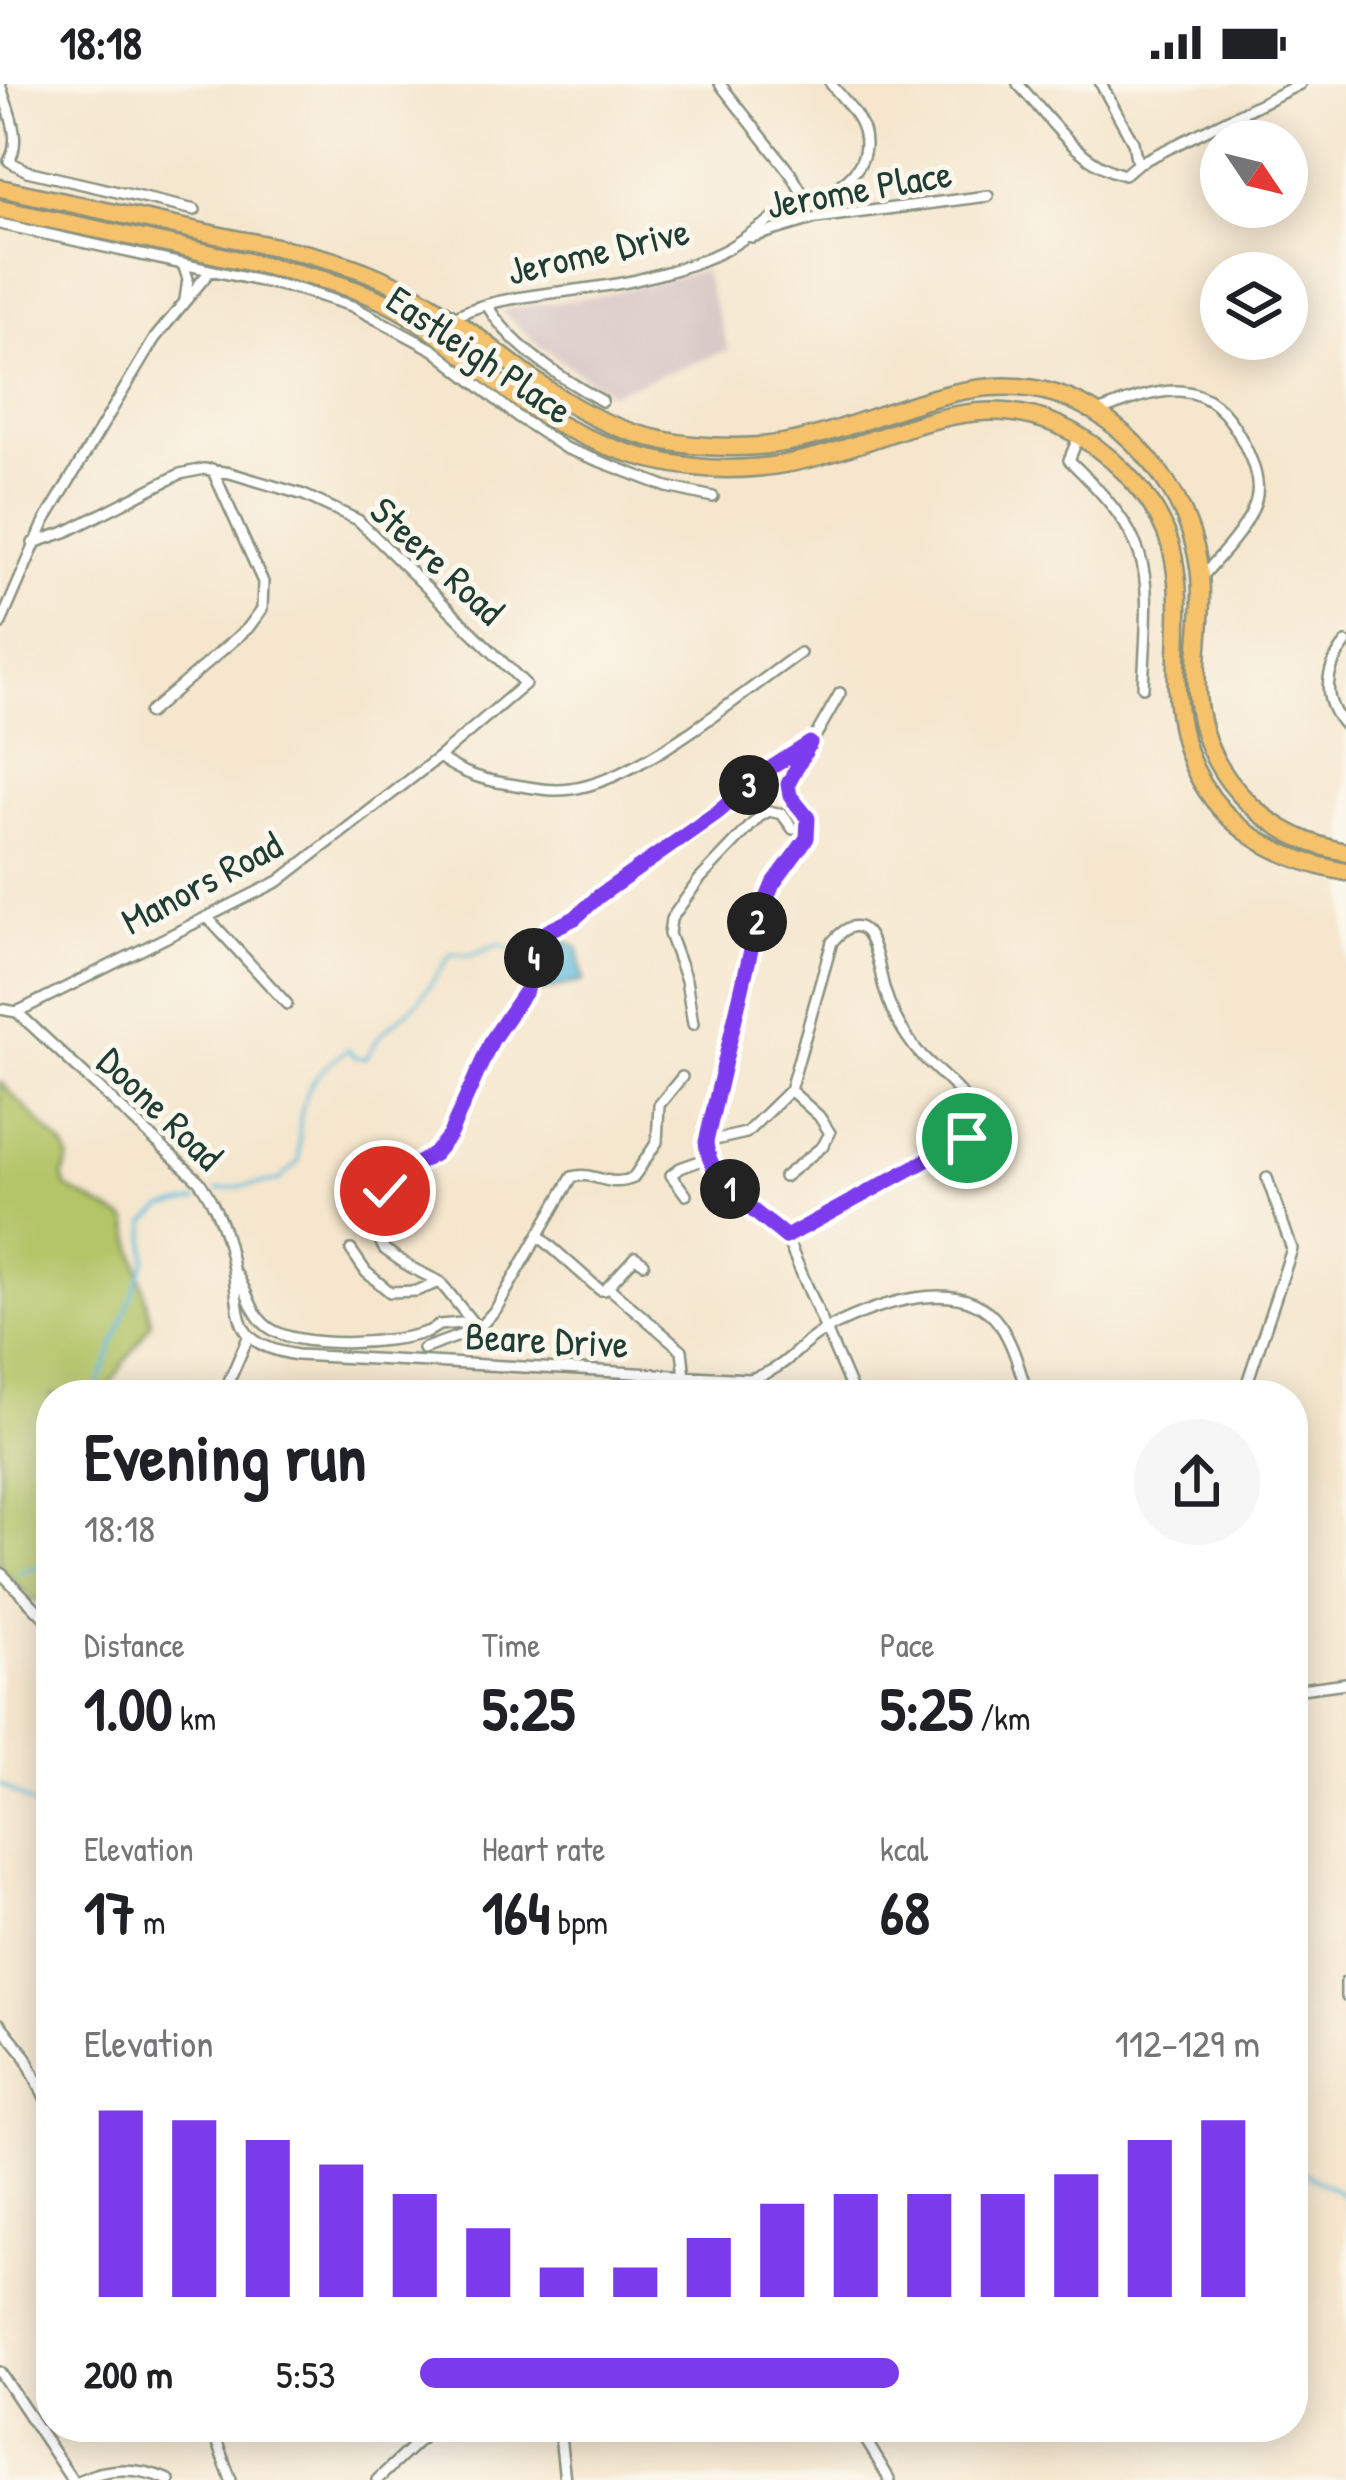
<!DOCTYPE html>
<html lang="en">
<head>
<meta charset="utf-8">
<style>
	:root { --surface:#fff; --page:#f6f6f6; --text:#202124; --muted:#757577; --accent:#7c3aed }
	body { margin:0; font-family:"Patrick Hand",sans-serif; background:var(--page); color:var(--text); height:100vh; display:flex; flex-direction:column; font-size:45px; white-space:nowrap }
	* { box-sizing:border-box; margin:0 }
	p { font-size:39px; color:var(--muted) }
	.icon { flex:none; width:66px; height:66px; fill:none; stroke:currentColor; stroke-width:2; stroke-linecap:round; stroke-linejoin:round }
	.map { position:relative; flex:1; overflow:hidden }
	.drawer { position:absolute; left:36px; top:1296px; width:1272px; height:1062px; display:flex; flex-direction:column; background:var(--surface); border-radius:48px; box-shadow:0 6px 30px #0003 }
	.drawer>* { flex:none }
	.needle { width:78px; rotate:125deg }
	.controls { position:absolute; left:1200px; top:36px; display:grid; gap:24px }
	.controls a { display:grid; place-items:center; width:108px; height:108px; border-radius:50%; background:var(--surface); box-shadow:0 6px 30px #0003; font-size:60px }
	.pin { position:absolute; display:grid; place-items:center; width:102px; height:102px; color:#fff; margin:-51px; border:6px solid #fff; border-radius:50%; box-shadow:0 3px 12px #0007 }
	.km { position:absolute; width:60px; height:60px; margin:-30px; border-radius:50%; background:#222; color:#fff; font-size:33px; line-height:60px; text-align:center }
	.round { display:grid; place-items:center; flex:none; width:126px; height:126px; border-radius:63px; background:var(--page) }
	.overview { display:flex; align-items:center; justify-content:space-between; height:204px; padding:0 48px }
	h1 { font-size:66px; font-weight:700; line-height:90px }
	.stats { display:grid; grid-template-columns:repeat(3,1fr); gap:18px; height:204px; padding:12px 48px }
	.stats div { display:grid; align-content:center }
	.stats b { font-size:60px; font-weight:700 }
	.stats small { font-size:33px; font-weight:400 }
	.stats p { font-size:33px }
	.chart { height:336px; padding:24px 48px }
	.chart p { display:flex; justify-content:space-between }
	.chart svg { width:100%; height:216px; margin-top:12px; stroke:var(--accent); stroke-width:6 }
	ul { padding:0 48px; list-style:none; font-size:39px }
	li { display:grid; grid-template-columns:192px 144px 1fr; align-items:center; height:90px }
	li i { height:30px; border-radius:15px; background:var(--accent) }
	.status { display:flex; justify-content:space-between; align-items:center; height:84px; padding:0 60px; background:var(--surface); direction:ltr }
	.status svg { height:33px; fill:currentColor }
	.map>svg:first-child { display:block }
</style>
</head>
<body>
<div class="status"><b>18:18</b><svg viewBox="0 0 49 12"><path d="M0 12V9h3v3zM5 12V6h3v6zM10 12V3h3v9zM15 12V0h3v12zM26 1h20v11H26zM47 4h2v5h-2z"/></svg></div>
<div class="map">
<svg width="1346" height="2396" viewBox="0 0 1346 2396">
	<rect width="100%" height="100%" fill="#fbf7ec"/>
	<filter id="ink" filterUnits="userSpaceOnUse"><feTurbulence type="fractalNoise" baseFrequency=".00833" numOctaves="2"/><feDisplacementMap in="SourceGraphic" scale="24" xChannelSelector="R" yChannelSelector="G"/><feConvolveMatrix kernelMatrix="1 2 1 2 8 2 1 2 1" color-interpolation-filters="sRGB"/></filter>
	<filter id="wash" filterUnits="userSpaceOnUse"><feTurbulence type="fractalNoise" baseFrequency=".004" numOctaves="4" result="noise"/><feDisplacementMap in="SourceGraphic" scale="48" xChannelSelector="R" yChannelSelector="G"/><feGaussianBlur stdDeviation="2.7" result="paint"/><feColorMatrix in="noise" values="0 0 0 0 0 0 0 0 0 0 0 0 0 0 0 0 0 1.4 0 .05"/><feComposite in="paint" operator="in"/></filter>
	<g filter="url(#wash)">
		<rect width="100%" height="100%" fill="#f5e6cd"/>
		<path fill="#d1bfbf" d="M703 186 729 266 610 309 538 261 501 226 604 211Z"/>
		<path fill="#b4c467" stroke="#6a804e" stroke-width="3" d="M0 998 65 1064 69 1075 63 1092 66 1103 128 1137 151 1239 103 1311H51V1505L36 1518 0 1484Z"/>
		<path fill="#5ebbdc" stroke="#3e7c88" stroke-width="3" d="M556 851 578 864 583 897 535 909 529 904 540 867Z"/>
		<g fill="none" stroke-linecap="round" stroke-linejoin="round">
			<path stroke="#5ebbdc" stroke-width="3" d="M217 1106 278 1097 299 1078C299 1022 299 999 348 965L355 973 366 974 380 951 419 917 451 870 472 871 499 860 528 873
				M94 1311 146 1175V1138L163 1124 198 1116
				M45 1480 51 1423
				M17 1489 51 1478
				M0 1700 51 1732
				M1293 2082 1346 2112"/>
		</g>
	</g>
	<g filter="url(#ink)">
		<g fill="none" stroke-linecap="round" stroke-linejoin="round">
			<defs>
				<path id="street" d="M0 0C7 24 23 54 9 77
					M720 0 791 90 807 117
					M1018 0C1049 33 1077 79 1124 91L1137 80 1300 0
					M1101 0 1133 58 1137 80
					M9 77 27 87 195 126
					M0 140 301 206 352 222 434 266 518 333 565 364 667 403 713 413
					M752 153 816 134 988 112
					M183 180 188 195 185 216
					M487 221C510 262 562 295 602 317
					M451 235C497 207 585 210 640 195 669 188 701 179 727 165 746 154 762 140 782 130 815 114 877 96 863 46 858 29 842 14 831 0
					M1095 329C1162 303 1209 286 1245 362 1253 378 1261 398 1256 416 1248 445 1220 471 1202 493
					M1079 352 1069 376C1158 462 1149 485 1143 603
					M0 541 45 437 155 254 210 187
					M1346 559C1324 586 1321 617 1346 643
					M149 629 248 544 262 525 263 498 212 385
					M439 673C463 691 487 697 516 701 534 704 553 708 571 705 640 696 741 610 800 569
					M808 734C812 763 769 803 758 836L706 1068 710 1080 727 1101 786 1153 854 1311
					M808 734 790 712 788 700 840 609
					M207 833 287 920
					M0 925 17 928 279 797 439 673 525 600 358 436 304 411 230 389 204 385 180 390 66 448 33 459
					M17 928 199 1097C217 1122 228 1154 233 1185 241 1237 232 1260 297 1271L749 1295C789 1285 797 1260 827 1245 874 1221 963 1187 1000 1241 1014 1261 1020 1288 1028 1311
					M693 940 686 896 669 850 671 835 699 796 759 733 769 727 782 730 793 745
					M706 1058 746 1049 790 1006 832 858C873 811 877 883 885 907 891 927 902 947 915 964 933 987 978 1013 974 1044L967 1054 786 1153
					M784 1093 823 1062 830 1049 819 1032 790 1006
					M686 1111 671 1091 680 1084 708 1074
					M539 1152 600 1206H605L635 1173 644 1179
					M351 1166 366 1188 390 1208 416 1207 440 1198
					M234 1187C247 1203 250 1230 268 1243 298 1266 393 1260 426 1248
					M608 1203 682 1266 685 1293
					M478 1245 440 1198 410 1183 384 1165 374 1144 377 1118 402 1089 434 1070 449 1052 492 956 526 906 535 868 548 847 575 834 599 812 719 727 763 689 810 659
					M426 1249 439 1241 472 1238
					M423 1265 478 1245 496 1225 572 1093C593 1086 607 1105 633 1094L657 1058 659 1021 682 993
					M223 1311 249 1251
					M1243 1311 1292 1165 1267 1094
					M0 1488 51 1540
					M1293 1606 1346 1599
					M1346 1898V1912
					M0 1940 24 1970 51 2026
					M0 2288 72 2396
					M211 2343 231 2396
					M559 2343 565 2396
					M858 2343 890 2396
					M80 2396C110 2382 139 2383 169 2396
					M377 2396 433 2343"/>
				<path id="highway" d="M0 104C74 120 147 136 221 152 274 163 328 171 378 193 498 243 547 346 693 361 723 364 754 364 783 359 891 341 996 258 1104 334 1153 369 1190 422 1199 483 1206 530 1191 580 1199 627 1212 702 1274 755 1346 768
					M0 125C80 142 160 158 239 176 289 187 341 197 387 219 439 245 480 287 526 320 575 354 635 376 695 383 735 388 781 383 820 372 911 347 989 297 1081 353 1120 378 1158 417 1171 463 1184 511 1175 559 1177 607 1182 713 1246 769 1346 788"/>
			</defs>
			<use href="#street" stroke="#8a9280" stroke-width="14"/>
			<use href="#highway" stroke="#8a9280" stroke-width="21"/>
			<use href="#street" stroke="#fff" stroke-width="9"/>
			<use href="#highway" stroke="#f5c16b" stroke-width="16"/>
		</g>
	</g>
	<g fill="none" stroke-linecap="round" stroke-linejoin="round" filter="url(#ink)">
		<defs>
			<path id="route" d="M385 1107 402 1089 434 1070 449 1052 492 956 526 906 536 868 548 847 575 834 599 812 718 728 763 689 810 659 788 700 790 712 808 734 807 754 773 800 758 836 706 1058C709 1100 757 1128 786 1153L967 1054"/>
		</defs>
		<use href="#route" stroke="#fff" stroke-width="24"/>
		<use href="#route" stroke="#7c3aed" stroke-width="15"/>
	</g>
	<g text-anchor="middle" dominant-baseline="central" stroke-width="10" stroke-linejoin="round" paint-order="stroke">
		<g font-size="39" fill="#1f3d34" stroke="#fbf7ec">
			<text transform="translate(859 104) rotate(-10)">Jerome Place</text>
			<text transform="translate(598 166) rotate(-13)">Jerome Drive</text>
			<text transform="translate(480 270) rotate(34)">Eastleigh Place</text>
			<text transform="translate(438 476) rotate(43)">Steere Road</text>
			<text transform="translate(201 798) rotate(-28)">Manors Road</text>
			<text transform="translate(161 1024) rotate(44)">Doone Road</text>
			<text transform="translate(547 1255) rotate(3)">Beare Drive</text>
		</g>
	</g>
</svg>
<div class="controls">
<a><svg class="needle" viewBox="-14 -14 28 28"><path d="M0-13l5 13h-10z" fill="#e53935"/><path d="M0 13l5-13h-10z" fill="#757577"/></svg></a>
<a><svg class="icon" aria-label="layers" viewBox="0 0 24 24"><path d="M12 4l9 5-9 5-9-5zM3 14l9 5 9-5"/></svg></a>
</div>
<div class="pin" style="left:967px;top:1054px;background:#1e9e55"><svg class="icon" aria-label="arrive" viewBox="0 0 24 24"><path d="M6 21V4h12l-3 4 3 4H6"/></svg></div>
<div class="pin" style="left:385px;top:1107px;background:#d93025"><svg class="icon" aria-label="check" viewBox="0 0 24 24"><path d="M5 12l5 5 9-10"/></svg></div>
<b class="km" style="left:730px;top:1105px">1</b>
<b class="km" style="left:757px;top:838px">2</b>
<b class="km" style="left:749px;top:701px">3</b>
<b class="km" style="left:534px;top:874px">4</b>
<section class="drawer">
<div class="overview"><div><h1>Evening run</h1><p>18:18</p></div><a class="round"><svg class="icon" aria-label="share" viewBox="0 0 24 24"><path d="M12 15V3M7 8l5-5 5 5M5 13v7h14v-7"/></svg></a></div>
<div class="stats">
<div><p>Distance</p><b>1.00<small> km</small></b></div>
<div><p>Time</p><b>5:25</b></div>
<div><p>Pace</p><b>5:25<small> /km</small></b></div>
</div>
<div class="stats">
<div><p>Elevation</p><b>17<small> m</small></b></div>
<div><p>Heart rate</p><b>164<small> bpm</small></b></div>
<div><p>kcal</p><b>68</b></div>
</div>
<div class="chart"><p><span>Elevation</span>112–129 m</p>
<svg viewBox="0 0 160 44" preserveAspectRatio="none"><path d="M5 44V6M15 44V8M25 44V12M35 44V17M45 44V23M55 44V30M65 44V38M75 44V38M85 44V32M95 44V25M105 44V23M115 44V23M125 44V23M135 44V19M145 44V12M155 44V8"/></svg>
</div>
<ul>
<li><b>200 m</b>5:53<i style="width:57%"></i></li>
</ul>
</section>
</div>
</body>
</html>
